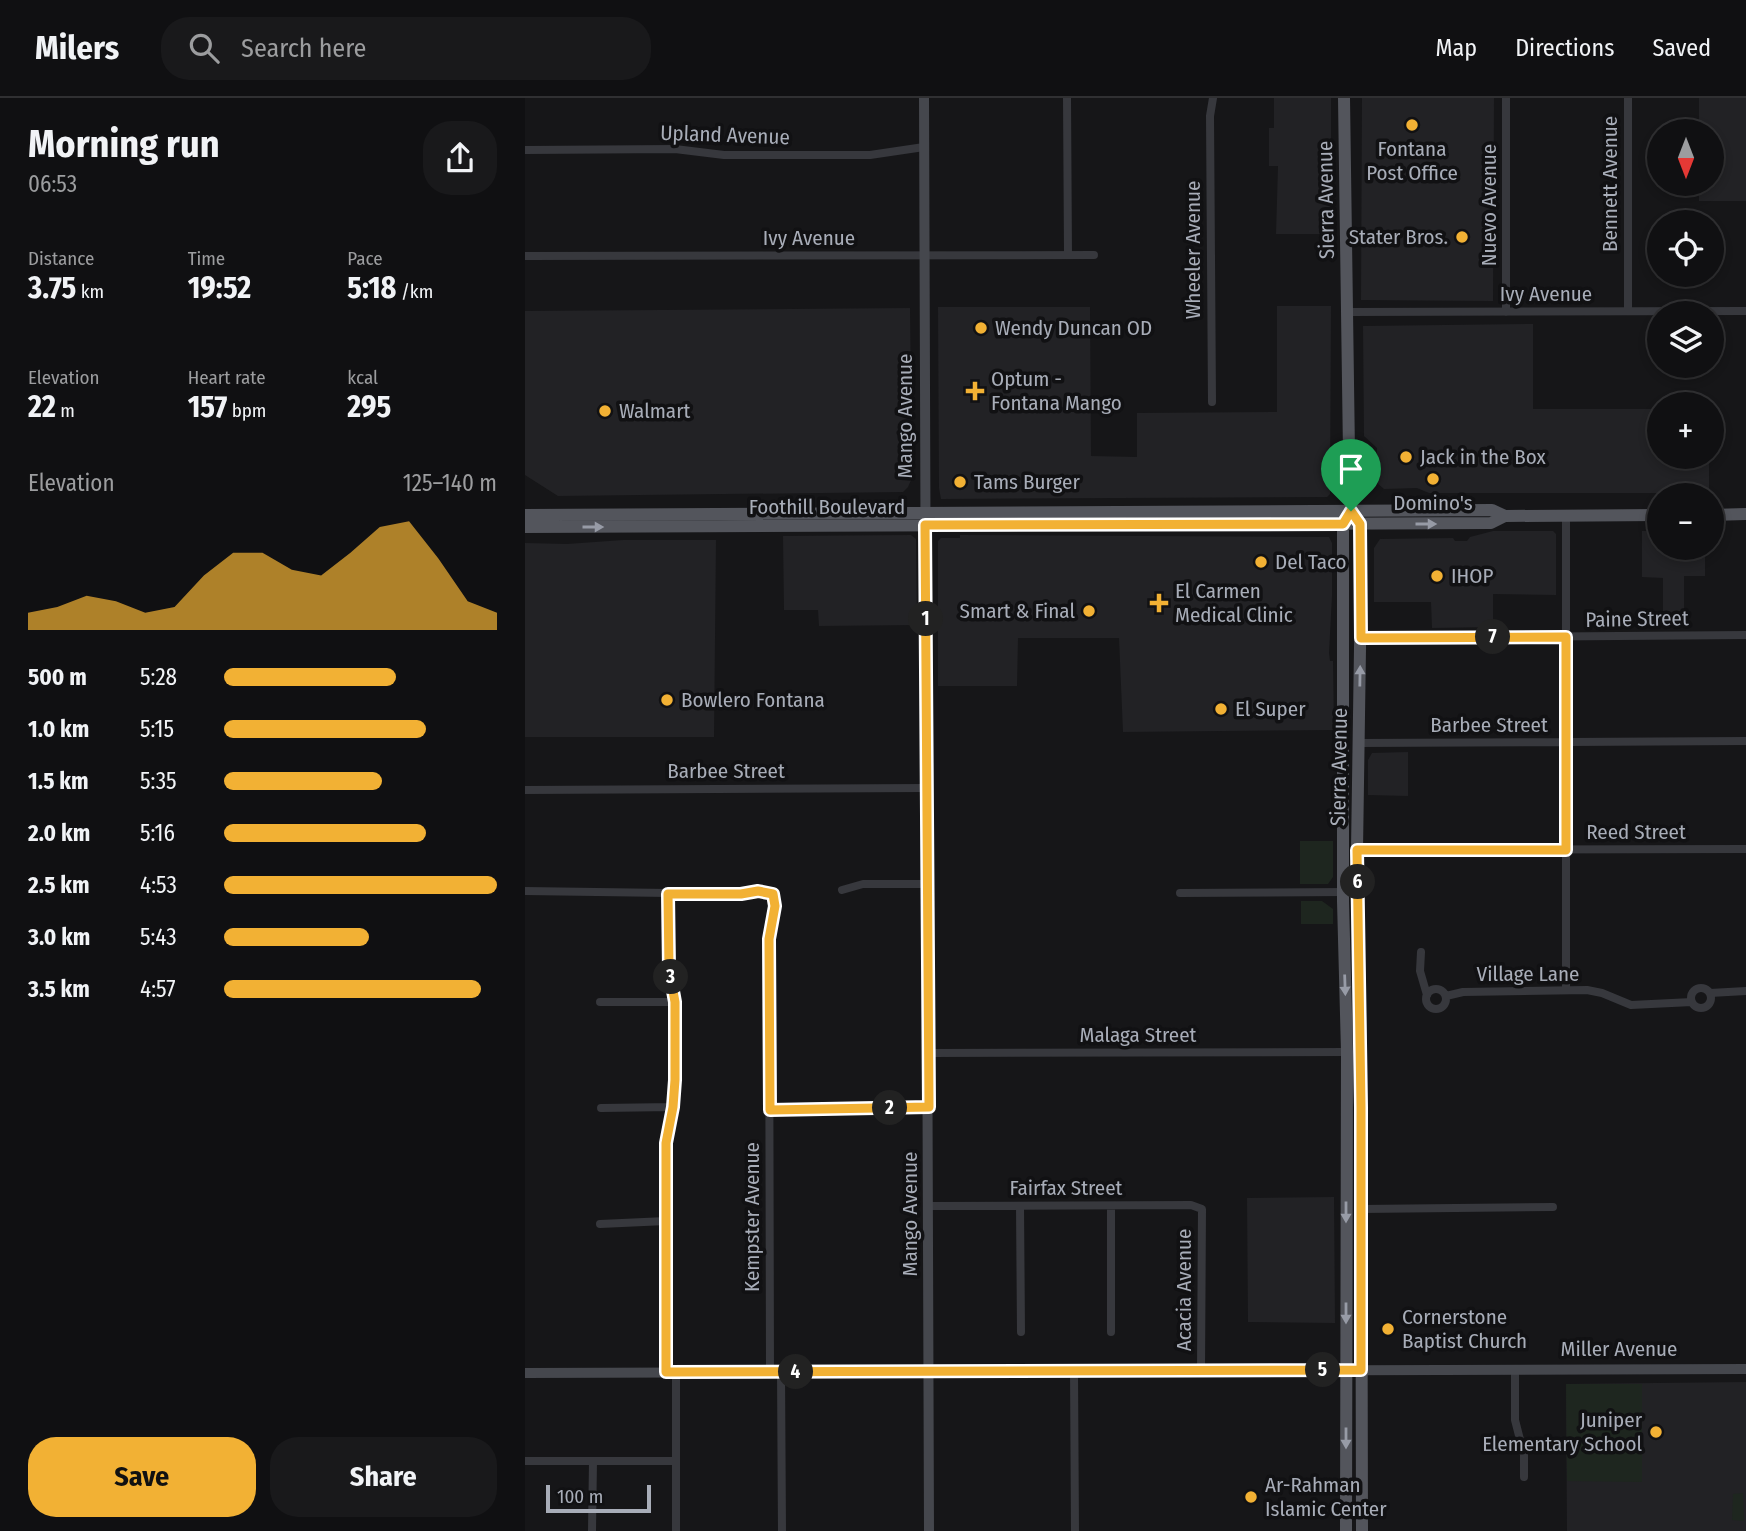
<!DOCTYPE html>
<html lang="en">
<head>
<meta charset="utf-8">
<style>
	:root { --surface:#101012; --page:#19191b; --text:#f1f3f6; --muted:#9c9d9f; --line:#303032; --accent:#f2b134 }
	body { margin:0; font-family:"Fira Sans Condensed",sans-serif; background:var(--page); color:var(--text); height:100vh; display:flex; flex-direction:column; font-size:26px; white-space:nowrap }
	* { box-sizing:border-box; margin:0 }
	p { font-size:23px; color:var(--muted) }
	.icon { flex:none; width:38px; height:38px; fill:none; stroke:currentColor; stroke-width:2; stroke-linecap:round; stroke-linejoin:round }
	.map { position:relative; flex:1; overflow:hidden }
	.details { display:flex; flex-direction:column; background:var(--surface); width:525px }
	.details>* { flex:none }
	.needle { width:46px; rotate:180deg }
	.fabs { position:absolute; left:1122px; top:21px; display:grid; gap:14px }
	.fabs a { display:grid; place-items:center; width:77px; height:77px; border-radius:50%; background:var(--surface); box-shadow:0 4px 10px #0003,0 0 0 2px var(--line); font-size:35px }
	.scale { position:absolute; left:21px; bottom:18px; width:105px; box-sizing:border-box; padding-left:7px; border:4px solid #a8adb8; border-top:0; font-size:19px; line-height:24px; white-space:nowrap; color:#a8adb8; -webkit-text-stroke:5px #111113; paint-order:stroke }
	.pin { position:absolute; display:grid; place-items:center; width:60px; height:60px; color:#fff; margin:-72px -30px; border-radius:50% 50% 50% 0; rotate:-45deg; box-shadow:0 0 7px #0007 }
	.pin .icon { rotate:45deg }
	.km { position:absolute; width:35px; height:35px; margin:-18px; border-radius:50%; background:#222; color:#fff; font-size:19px; line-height:35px; text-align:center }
	.round { display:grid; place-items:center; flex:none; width:74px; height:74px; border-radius:28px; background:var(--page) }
	.overview { display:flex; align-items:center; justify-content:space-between; height:119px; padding:0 28px }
	h1 { font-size:38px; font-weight:700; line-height:52px }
	.stats { display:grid; grid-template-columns:repeat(3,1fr); gap:10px; height:119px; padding:7px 28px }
	.stats div { display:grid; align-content:center }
	.stats b { font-size:30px; font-weight:700 }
	.stats small { font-size:19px; font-weight:400 }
	.stats p { font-size:19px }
	.chart { height:196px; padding:14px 28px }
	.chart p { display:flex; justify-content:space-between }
	.chart svg { width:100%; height:126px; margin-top:7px; fill:var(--accent); opacity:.7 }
	.action { display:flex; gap:14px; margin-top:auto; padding:14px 28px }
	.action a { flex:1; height:80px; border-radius:28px; background:var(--accent); color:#111; font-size:28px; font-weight:700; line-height:80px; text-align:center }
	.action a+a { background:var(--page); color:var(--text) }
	ul { padding:0 28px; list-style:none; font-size:23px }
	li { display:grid; grid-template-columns:112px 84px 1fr; align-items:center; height:52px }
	li i { height:18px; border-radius:9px; background:var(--accent) }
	header { display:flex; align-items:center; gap:42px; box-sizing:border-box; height:98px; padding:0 35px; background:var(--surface); border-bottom:2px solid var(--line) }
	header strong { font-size:33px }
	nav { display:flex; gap:38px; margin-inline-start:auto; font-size:24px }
	.search { width:490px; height:63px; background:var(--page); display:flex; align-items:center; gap:18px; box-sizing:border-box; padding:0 24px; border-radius:28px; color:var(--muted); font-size:26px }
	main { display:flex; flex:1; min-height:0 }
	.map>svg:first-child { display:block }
</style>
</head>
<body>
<header>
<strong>Milers</strong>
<div class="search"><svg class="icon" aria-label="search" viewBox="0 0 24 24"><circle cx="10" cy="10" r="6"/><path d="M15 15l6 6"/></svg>Search here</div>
<nav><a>Map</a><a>Directions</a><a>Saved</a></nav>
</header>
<main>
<section class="details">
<div class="overview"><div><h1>Morning run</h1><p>06:53</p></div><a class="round"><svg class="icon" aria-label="share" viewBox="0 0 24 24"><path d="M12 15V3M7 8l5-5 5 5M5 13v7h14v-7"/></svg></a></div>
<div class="stats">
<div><p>Distance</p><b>3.75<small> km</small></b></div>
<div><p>Time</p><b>19:52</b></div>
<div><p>Pace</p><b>5:18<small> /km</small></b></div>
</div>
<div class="stats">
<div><p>Elevation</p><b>22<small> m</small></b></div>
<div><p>Heart rate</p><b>157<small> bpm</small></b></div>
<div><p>kcal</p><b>295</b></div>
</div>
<div class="chart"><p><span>Elevation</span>125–140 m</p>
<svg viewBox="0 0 160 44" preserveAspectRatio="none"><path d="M0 44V38L10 36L20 32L30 34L40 38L50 36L60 25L70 17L80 17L90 23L100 25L110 17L120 8L130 6L140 19L150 34L160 38V44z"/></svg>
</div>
<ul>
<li><b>500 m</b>5:28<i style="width:63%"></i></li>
<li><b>1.0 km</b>5:15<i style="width:74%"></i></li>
<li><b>1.5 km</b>5:35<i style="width:58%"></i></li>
<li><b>2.0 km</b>5:16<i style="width:74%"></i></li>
<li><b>2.5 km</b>4:53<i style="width:100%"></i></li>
<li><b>3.0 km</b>5:43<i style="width:53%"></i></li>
<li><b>3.5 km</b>4:57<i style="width:94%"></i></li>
</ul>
<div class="action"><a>Save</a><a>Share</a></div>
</section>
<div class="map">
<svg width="1221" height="1433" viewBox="0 0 1221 1433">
	<rect width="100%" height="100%" fill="#161618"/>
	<path fill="#222225" d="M749 0H806V136H751L753 68H744V30H749Z
		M837 0H969L968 203 836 202Z
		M1174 0H1221V103H1174V86H1186V33H1174Z
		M752 208H806L805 396 802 399 416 401 414 390 413 209H565L566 358 612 359V315L752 314Z
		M385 210 387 380 383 389 378 394 33 398 0 377V213Z
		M1008 226V311H1134V359H1184V395H904L892 390 859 391 851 384 852 350 839 338 838 228Z
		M968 433H1028L1031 436V497L968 496V529L907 530 906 504H849V450L855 441 928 440 930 443H942L945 439Z
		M1117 433H1134V450H1180V478H1159V528H1138V480L1117 479Z
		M386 437 391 441 392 527 294 528 293 512H259L258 438Z
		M435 437 804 439 807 445V498L804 555 805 563H808L809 632 598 634 594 540H493L492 588H413V443L416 440H435Z
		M98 442H191L189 639H0V445L42 446Z
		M883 654V698L843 697V662L847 655Z
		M809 1099 810 1225 723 1224 722 1100Z
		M1221 1284V1433H1042L1041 1286Z"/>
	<path fill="#1e261f" d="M775 743H808V779L803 786H775Z
		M776 803H797L808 811V826H776Z
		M1041 1286H1117V1384L1042 1383Z
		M1218 1395 1219 1423 1207 1422 1208 1396Z"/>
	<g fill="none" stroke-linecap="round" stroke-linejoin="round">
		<path stroke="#37383d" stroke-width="8" d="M542 0 543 156
			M1103 0V213
			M0 52 150 51 199 57H345L399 49
			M0 158 569 157
			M822 214 1221 213
			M981 214V0
			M687 304 685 18 688 0
			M836 540 1221 537
			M833 645 1221 643
			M0 692 402 690
			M832 752 1221 751
			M317 792 338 786H402
			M0 793 216 796 234 793 248 796 250 808 244 841 245 1274
			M655 795 820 794
			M896 854 895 873 902 897
			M1166 900a10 10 0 1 1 20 0a10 10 0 1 1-20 0Z
			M901 901a10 10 0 1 1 20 0a10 10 0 1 1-20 0Z
			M1041 892V418
			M1185 895 1221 893
			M921 898 938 894 1062 892 1077 895 1106 907 1167 904
			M75 904H150
			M403 955 822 954
			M76 1010 148 1009
			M245 1012 404 1009
			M404 1108 666 1107 677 1111 676 1272
			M495 1108 496 1234
			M586 1108V1234
			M836 1111 1028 1109
			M75 1126 141 1123
			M990 1271V1322L999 1357V1379
			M549 1273 550 1433
			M141 1274V1045L148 1009 150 982V904L144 871 143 796
			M151 1274V1433
			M256 1274 257 1433
			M0 1363H151
			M67 1433 68 1363"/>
		<path stroke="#45474d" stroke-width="10" d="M399 0 404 1433
			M0 1275 1221 1271"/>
		<path stroke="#53555c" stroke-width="12" d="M819 0 824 355 826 413 835 426 836 483 832 752 836 967 837 1433
			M0 417 967 412 980 418
			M1186 417 1221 416
			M0 429 966 425 980 418 1134 417
			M821 1433 822 954 818 803V426L822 420"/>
	</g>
	<defs><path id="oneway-solid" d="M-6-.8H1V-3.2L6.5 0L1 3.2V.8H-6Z" transform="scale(1.75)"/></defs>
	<g fill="#979ba6">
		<use href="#oneway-solid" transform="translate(901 426)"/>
		<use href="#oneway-solid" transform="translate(68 429)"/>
		<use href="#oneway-solid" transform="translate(835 578) rotate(-89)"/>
		<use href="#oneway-solid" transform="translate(820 887) rotate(88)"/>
		<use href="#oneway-solid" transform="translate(821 1114) rotate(90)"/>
		<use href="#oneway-solid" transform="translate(821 1215) rotate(90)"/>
		<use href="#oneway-solid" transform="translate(821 1340) rotate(90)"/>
	</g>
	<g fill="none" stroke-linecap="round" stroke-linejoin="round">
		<defs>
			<path id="route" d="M826 413 835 426 836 540 1041 539V752H832L836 1009V1272L141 1274V1045L148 1009 150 982V904L144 871 143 796H216L233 793 248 796 250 808 244 841 245 1012 404 1009 400 427 818 426Z"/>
		</defs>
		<use href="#route" stroke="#fff" stroke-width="14"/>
		<use href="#route" stroke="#f2b134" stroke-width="9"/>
	</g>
	<g fill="#f2b134" stroke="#111113" stroke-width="2.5">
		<circle cx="887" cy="27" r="7"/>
		<circle cx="937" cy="139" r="7"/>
		<circle cx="456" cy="230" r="7"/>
		<path d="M446.5 282.5h7v7h7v7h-7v7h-7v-7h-7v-7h7z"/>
		<circle cx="80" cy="313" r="7"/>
		<circle cx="881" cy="359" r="7"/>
		<circle cx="908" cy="381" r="7"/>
		<circle cx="435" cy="384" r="7"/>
		<circle cx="736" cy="464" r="7"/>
		<circle cx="912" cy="478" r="7"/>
		<path d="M630.5 494.5h7v7h7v7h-7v7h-7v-7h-7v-7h7z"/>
		<circle cx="564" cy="513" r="7"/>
		<circle cx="142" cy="602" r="7"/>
		<circle cx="696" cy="611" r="7"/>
		<circle cx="863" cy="1231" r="7"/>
		<circle cx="1131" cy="1334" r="7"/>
		<circle cx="726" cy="1399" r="7"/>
	</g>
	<g text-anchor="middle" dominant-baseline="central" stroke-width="7" stroke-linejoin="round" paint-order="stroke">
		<g font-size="21" fill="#a8adb8" stroke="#111113">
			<text transform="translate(200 37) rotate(2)">Upland Avenue</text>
			<text transform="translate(1085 86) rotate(-90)">Bennett Avenue</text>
			<text transform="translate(801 102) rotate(-91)">Sierra Avenue</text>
			<text transform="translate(964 107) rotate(-90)">Nuevo Avenue</text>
			<text x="284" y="140">Ivy Avenue</text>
			<text transform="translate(668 152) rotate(-90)">Wheeler Avenue</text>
			<text x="1021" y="196">Ivy Avenue</text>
			<text transform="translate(380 318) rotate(-90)">Mango Avenue</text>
			<text x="302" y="409">Foothill Boulevard</text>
			<text transform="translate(1112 521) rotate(-1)">Paine Street</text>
			<text x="964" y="627">Barbee Street</text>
			<text transform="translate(814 669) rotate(-89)">Sierra Avenue</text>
			<text x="201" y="673">Barbee Street</text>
			<text x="1111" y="734">Reed Street</text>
			<text x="1003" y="876">Village Lane</text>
			<text x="613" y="937">Malaga Street</text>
			<text x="541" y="1090">Fairfax Street</text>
			<text transform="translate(385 1116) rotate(-90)">Mango Avenue</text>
			<text transform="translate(227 1119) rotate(-90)">Kempster Avenue</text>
			<text transform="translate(659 1192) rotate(-90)">Acacia Avenue</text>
			<text x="1094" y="1251">Miller Avenue</text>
		</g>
		<g font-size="21" fill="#a8adb8" stroke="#111113" text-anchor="start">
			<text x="887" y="51" text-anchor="middle">Fontana<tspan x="887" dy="24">Post Office</tspan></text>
			<text x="923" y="139" text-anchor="end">Stater Bros.</text>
			<text x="470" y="230">Wendy Duncan OD</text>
			<text x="466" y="281">Optum -<tspan x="466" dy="24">Fontana Mango</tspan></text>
			<text x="94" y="313">Walmart</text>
			<text x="895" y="359">Jack in the Box</text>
			<text x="449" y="384">Tams Burger</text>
			<text x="908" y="405" text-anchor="middle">Domino's</text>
			<text x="750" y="464">Del Taco</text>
			<text x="926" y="478">IHOP</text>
			<text x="650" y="493">El Carmen<tspan x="650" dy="24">Medical Clinic</tspan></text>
			<text x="550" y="513" text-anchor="end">Smart &amp; Final</text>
			<text x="156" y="602">Bowlero Fontana</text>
			<text x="710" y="611">El Super</text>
			<text x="877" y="1219">Cornerstone<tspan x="877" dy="24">Baptist Church</tspan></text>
			<text x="1117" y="1322" text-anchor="end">Juniper<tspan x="1117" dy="24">Elementary School</tspan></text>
			<text x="740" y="1387">Ar-Rahman<tspan x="740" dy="24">Islamic Center</tspan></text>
		</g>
	</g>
</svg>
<div class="fabs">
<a><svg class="needle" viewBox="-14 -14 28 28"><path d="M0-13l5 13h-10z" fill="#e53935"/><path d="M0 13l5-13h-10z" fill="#9c9d9f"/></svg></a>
<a><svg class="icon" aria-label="locate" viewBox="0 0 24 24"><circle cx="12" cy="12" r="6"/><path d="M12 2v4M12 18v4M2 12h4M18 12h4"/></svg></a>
<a><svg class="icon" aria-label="layers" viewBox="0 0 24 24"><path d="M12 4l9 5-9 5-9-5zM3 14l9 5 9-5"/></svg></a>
<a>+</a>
<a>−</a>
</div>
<div class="scale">100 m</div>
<div class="pin" style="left:826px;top:413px;background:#1e9e55"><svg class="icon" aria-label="arrive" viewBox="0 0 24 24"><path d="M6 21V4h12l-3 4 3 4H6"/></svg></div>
<b class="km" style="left:401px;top:521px">1</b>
<b class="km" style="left:365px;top:1010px">2</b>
<b class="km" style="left:146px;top:879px">3</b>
<b class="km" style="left:271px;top:1274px">4</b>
<b class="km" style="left:798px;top:1272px">5</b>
<b class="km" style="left:833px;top:784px">6</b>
<b class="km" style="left:968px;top:539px">7</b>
</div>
</main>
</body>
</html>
